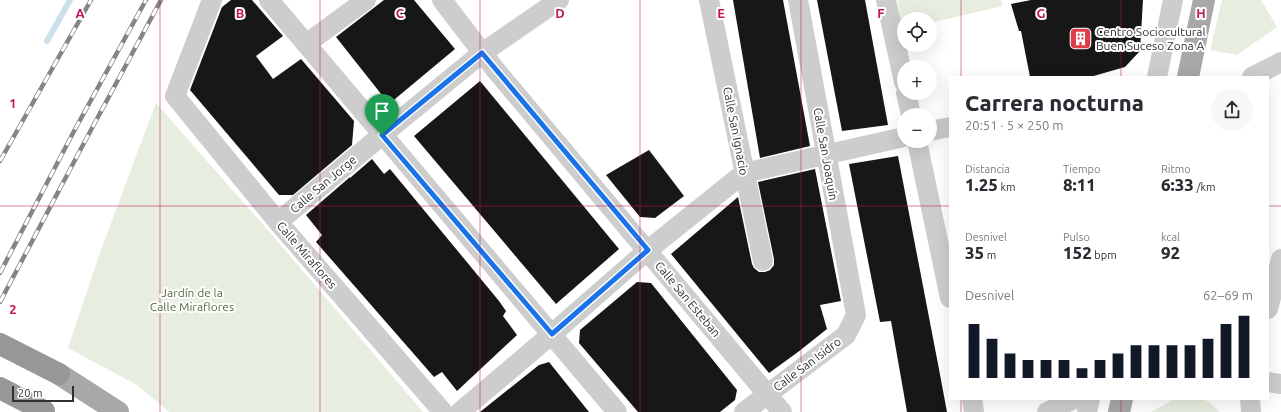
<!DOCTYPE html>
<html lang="es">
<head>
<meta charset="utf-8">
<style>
	:root { --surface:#fff; --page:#f7f7f7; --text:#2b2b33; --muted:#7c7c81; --accent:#111827 }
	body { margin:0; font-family:Ubuntu,sans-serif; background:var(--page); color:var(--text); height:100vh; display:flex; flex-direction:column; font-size:15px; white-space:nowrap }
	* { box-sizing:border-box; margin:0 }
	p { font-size:13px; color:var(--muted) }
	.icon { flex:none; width:22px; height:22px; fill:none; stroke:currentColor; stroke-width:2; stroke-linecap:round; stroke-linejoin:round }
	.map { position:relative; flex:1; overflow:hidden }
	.details { position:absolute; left:949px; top:76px; width:320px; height:324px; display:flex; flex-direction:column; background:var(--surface); border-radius:0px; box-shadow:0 4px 16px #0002 }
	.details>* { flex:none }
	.controls { position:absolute; left:897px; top:12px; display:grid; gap:8px }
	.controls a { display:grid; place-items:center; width:40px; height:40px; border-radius:50%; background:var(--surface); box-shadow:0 4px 16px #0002; font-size:20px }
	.scale { position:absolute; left:12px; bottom:10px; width:62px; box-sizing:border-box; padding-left:4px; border:2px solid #303030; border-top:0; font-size:11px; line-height:14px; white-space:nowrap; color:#303030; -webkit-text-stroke:3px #fff; paint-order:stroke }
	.pin { position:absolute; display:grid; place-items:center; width:34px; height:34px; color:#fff; margin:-41px -17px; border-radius:50% 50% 50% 0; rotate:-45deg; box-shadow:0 0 4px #0007 }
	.pin .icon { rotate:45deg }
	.round { display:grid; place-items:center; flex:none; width:42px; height:42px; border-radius:21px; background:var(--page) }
	.head { display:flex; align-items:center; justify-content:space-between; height:68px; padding:0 16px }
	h1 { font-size:22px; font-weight:800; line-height:30px }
	.figures { display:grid; grid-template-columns:repeat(3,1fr); gap:6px; height:68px; padding:4px 16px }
	.figures div { display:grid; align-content:center }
	.figures b { font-size:17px; font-weight:800 }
	.figures small { font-size:11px; font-weight:400 }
	.figures p { font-size:11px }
	.chart { height:112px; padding:8px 16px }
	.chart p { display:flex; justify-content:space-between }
	.chart svg { width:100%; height:72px; margin-top:4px; stroke:var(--accent); stroke-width:6 }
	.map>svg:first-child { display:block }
</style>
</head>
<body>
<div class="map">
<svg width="1281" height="412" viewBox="0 0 1281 412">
	<rect width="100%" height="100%" fill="#fff"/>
	<path fill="#e7eddf" d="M898 0H1001L1002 6 930 23V19H904V29L901 30Z
		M1222 0H1261L1277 27 1237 55 1210 50Z
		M156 103 273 236 423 412H169L137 385 68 348 101 250Z
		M1174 399C1193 399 1207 395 1219 412H1151Z"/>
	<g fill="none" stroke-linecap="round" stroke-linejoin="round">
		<path stroke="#cce0eb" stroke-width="6" d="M47 41 70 0"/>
	</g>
	<path fill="#171717" d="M231 0H252L283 36 256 56 273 79 301 59 354 121 352 145 293 195H279L190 90 222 7Z
		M384 0H414L455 49 389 104 336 37Z
		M733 0H783L810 146 760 158Z
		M817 0H865L888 125 842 131Z
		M1031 0H1143L1140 51 1125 67 1090 77H1030L1021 31H1019L1011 4Z
		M480 81 619 249 556 304 414 136Z
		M649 150 684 196 655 218 640 217 606 175Z
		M898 156 938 364 947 412H907L891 321 880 322 849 164Z
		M372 159 384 174 390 169 499 301 506 311 503 316 517 335 457 391 442 372 434 377 316 242 322 235 306 215 350 177V178Z
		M815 169 841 301 820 305 827 329 798 352 769 373 671 254 738 197 752 264 754 268 759 272H765L770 270 774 265V259L758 182Z
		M637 282 651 283 737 390 735 400 720 412H638L579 343 580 330Z
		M549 362 589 412H480L539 365Z"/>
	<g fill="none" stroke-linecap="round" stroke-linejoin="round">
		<path stroke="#cdcdcd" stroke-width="20" d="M212 0 175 96 278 222 443 412
			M269 0 617 412
			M442 0 494 68 782 412
			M709 0 763 261
			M886 0 904 82
			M306 44 366 0
			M1157 77 1173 0
			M1252 77 1281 62
			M906 93 911 115
			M930 131 950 127
			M917 141 950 298
			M278 222 382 135 482 53 559 0
			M1268 309 1281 259
			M1268 382 1281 384
			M972 399 974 412
			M1250 399 1251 412
			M460 412 552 334 648 250 744 173 904 137
			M744 412 846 335 856 315 798 0
			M1047 412 1074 399
			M1087 412 1090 399"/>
		<path stroke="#a8a8a8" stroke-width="22" d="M1188 77 1204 0
			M59 374 118 412
			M1119 412 1122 399"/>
		<path stroke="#979797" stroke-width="22" d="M0 344 59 374
			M0 388 44 411"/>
		<defs>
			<path id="rail" d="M0 161 91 0
				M0 273 73 133 146 0
				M0 302 84 143 161 0"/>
		</defs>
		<use href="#rail" stroke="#858585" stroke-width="4.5"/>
		<use href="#rail" stroke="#fff" stroke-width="3" stroke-dasharray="9" stroke-linecap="butt"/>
	</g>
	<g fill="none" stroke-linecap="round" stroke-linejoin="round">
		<defs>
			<path id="route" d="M482 53 648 250 552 334 382 135Z"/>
		</defs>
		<use href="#route" stroke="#fff" stroke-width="8"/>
		<use href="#route" stroke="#1a73e8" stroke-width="5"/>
	</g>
	<path fill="none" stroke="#c2185b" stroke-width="1" stroke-opacity="0.55" d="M160 0V412M320 0V412M480 0V412M640 0V412M801 0V412M961 0V77M1121 0V77M0 206H950M1268 206H1281M961 399V412M1121 399V412"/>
	<defs>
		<symbol id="building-square" viewBox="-11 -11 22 22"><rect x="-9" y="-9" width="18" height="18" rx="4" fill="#df3b49" stroke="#fff"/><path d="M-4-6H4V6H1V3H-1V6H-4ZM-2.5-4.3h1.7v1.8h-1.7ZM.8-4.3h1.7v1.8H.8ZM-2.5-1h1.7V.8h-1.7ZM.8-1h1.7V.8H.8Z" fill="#fff"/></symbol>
	</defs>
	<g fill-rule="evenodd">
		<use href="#building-square" x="1068" y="26" width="25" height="25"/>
	</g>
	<g text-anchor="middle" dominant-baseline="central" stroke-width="4" stroke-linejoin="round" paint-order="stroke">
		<g font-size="12" fill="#303030" stroke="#fff" text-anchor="start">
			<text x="1096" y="31">Centro Sociocultural<tspan x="1096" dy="14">Buen Suceso Zona A</tspan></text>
		</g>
		<g font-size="12" fill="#303030" stroke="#fff">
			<text transform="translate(736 131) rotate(79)">Calle San Ignacio</text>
			<text transform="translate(826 154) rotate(80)">Calle San Joaquín</text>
			<text transform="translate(323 184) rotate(-40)">Calle San Jorge</text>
			<text transform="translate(307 255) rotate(49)">Calle Miraflores</text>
			<text transform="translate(688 299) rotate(50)">Calle San Esteban</text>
			<text transform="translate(807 364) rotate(-37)">Calle San Isidro</text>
		</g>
		<g font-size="12" fill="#546b3f" stroke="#fff">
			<text x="192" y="292">Jardín de la<tspan x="192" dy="14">Calle Miraflores</tspan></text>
		</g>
	</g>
	<g font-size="13" text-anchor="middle" font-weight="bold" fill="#c2185b" stroke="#fff" stroke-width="4" stroke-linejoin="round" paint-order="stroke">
		<text x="80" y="18">A</text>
		<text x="240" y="18">B</text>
		<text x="400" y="18">C</text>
		<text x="560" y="18">D</text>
		<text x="721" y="18">E</text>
		<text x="881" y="18">F</text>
		<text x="1041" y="18">G</text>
		<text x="1201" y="18">H</text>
		<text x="13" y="108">1</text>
		<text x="13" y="314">2</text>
	</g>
</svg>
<div class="controls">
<a><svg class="icon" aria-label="locate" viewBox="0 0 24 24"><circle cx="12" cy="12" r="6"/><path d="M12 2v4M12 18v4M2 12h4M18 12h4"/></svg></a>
<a>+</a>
<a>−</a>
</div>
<div class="scale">20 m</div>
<div class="pin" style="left:382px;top:135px;background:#1e9e55"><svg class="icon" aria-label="arrive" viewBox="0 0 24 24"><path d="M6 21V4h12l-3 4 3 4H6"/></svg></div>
<section class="details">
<div class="head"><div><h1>Carrera nocturna</h1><p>20:51 · 5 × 250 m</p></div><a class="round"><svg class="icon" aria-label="share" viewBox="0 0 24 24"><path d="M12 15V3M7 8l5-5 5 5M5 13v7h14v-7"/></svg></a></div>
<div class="figures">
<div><p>Distancia</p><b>1.25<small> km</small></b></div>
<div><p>Tiempo</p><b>8:11</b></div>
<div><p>Ritmo</p><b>6:33<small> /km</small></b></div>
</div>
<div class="figures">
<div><p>Desnivel</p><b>35<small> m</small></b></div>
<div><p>Pulso</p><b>152<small> bpm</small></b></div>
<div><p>kcal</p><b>92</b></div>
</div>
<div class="chart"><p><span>Desnivel</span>62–69 m</p>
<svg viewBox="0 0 160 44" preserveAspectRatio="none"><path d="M5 44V11M15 44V20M25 44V29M35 44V33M45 44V33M55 44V33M65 44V38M75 44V33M85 44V29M95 44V24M105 44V24M115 44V24M125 44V24M135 44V20M145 44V11M155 44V6"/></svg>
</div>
</section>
</div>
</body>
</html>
